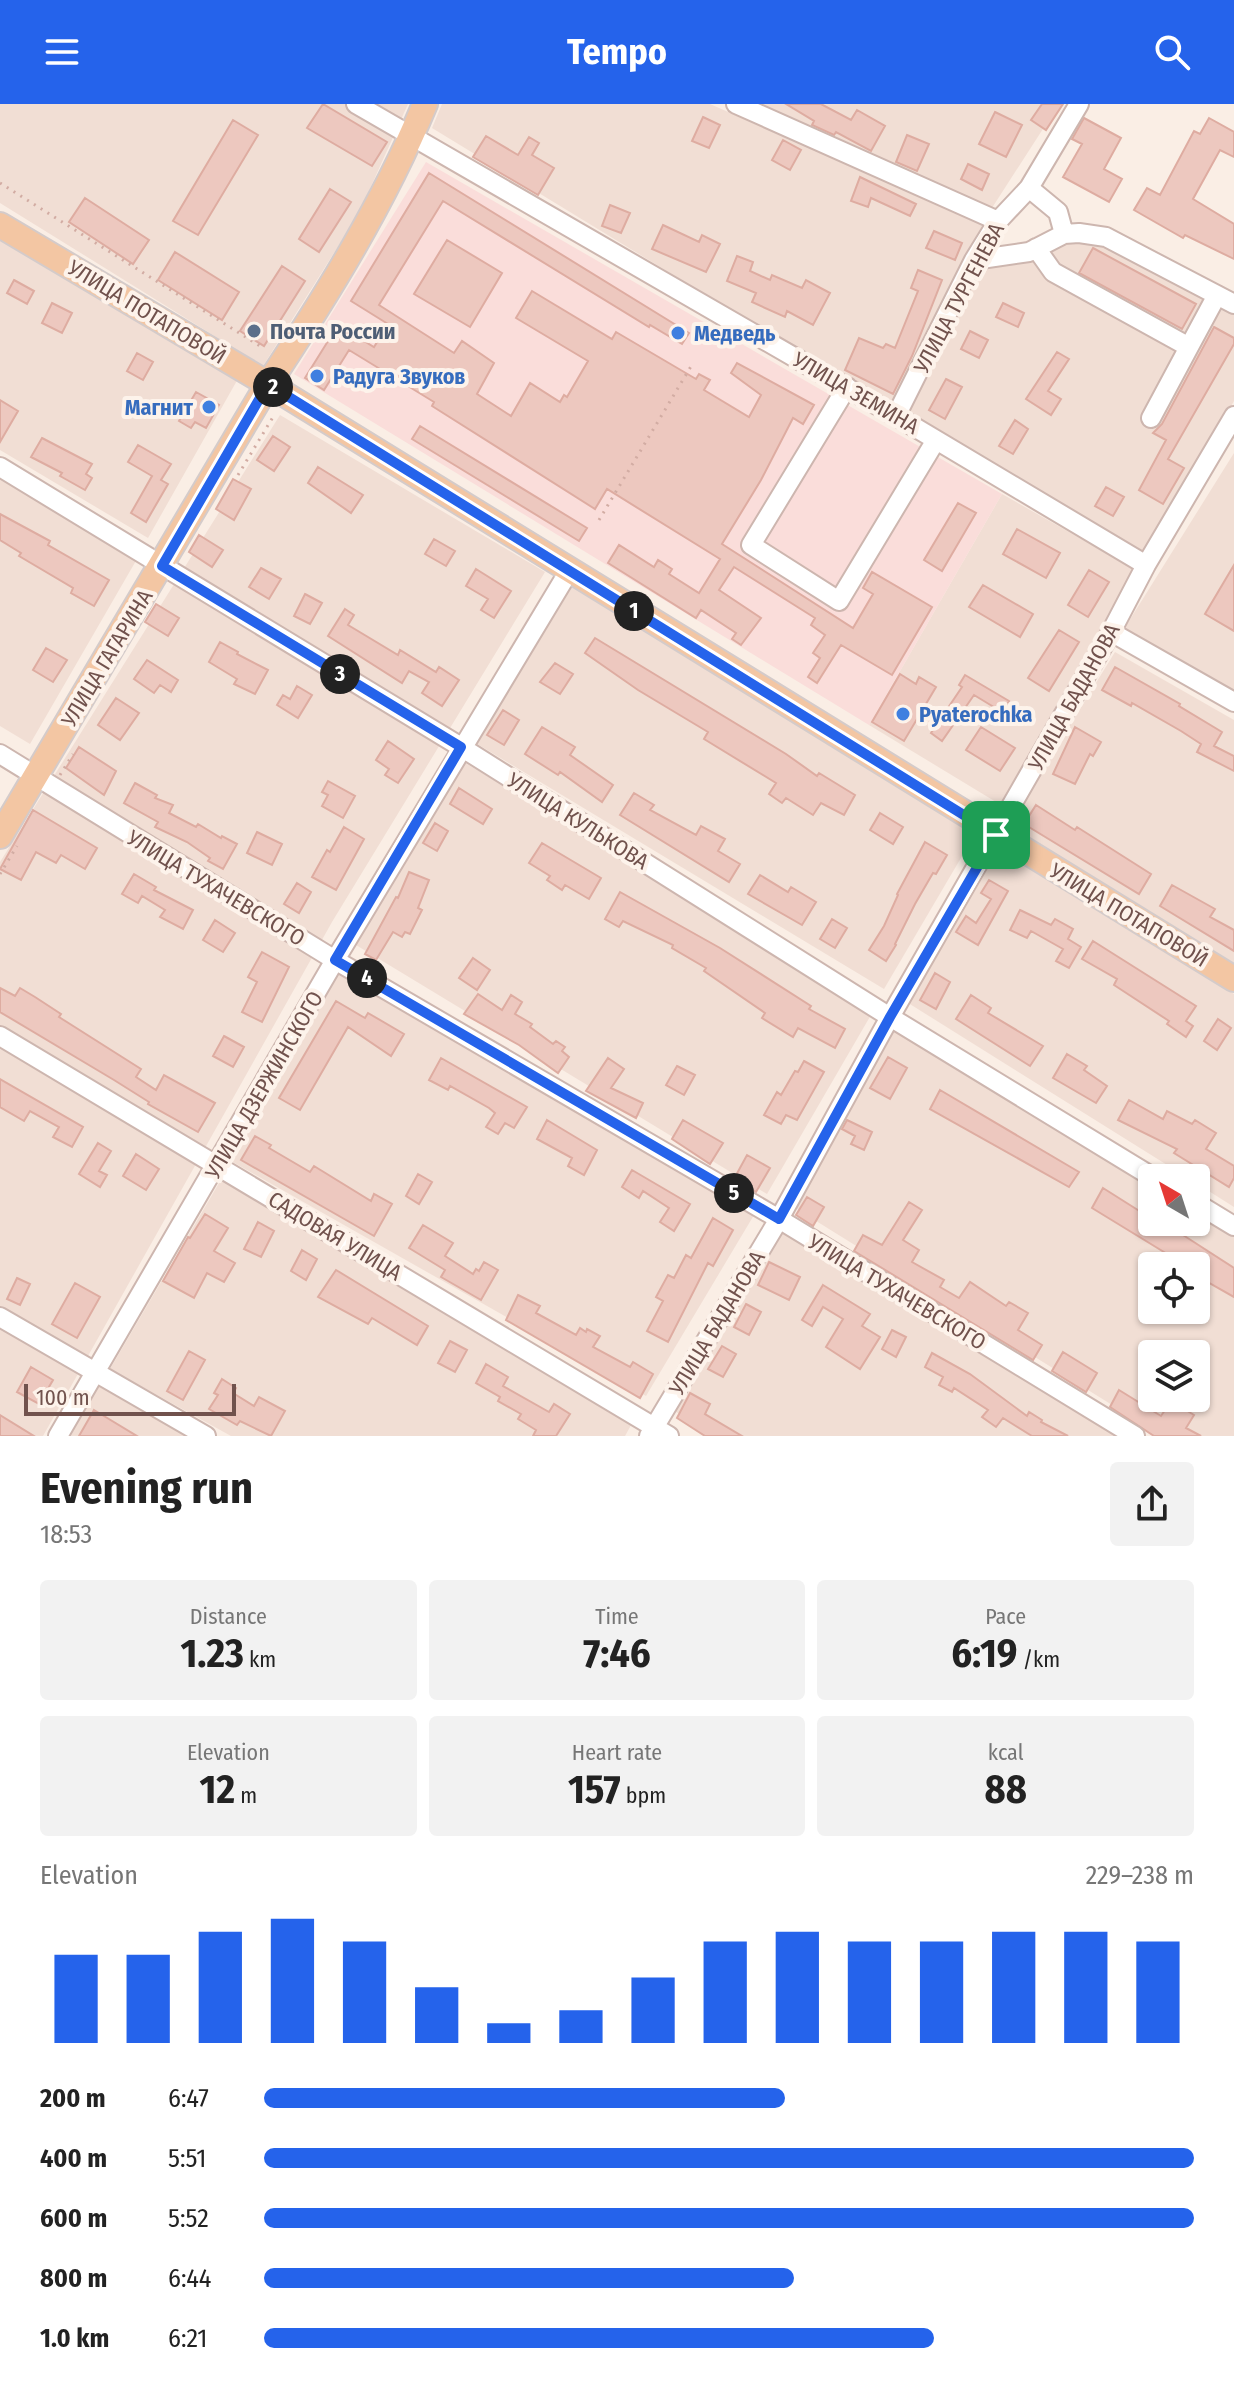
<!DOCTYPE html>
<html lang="en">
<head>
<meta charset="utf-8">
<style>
	:root { --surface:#fff; --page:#f2f2f2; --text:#222; --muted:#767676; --accent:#2563eb }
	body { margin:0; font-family:"Fira Sans Condensed",sans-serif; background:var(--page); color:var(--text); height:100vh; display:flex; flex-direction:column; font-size:30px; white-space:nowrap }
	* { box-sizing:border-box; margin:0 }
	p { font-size:26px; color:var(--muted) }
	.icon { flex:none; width:44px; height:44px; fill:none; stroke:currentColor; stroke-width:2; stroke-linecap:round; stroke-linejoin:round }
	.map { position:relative; height:1332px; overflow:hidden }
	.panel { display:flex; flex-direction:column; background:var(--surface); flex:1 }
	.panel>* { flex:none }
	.needle { width:52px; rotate:321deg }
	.buttons { position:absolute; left:1138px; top:1060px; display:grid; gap:16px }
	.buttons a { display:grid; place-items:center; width:72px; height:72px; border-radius:8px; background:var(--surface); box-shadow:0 2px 6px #0004; font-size:40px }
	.scale { position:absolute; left:24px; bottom:20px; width:212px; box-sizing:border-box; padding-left:8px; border:4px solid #71524d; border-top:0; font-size:22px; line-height:28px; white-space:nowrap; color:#71524d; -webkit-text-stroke:6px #fdf3eb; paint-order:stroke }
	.pin { position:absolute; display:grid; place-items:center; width:68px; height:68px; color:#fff; margin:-34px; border-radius:16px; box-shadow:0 4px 12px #0006 }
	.km { position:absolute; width:40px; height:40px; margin:-20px; border-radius:50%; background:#222; color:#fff; font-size:22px; line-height:40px; text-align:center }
	.round { display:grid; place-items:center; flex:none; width:84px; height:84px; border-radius:8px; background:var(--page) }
	.overview { display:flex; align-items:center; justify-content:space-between; height:136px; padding:0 40px }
	h1 { font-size:44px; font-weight:700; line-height:60px }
	.figures { display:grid; grid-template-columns:repeat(3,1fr); gap:12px; height:136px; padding:8px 40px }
	.figures div { display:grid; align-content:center; border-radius:8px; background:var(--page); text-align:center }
	.figures b { font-size:40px; font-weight:700 }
	.figures small { font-size:22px; font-weight:400 }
	.figures p { font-size:22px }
	.chart { height:224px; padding:16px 40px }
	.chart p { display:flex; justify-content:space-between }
	.chart svg { width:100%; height:144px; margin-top:8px; stroke:var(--accent); stroke-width:6 }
	ul { padding:0 40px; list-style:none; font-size:26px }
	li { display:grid; grid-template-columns:128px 96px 1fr; align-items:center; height:60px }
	li i { height:20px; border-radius:10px; background:var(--accent) }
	header { display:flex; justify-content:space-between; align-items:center; height:104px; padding:0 40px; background:var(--accent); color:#fff; font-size:36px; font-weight:700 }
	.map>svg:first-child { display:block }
</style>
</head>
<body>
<header><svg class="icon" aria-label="menu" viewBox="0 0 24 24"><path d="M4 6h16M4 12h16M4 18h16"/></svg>Tempo<svg class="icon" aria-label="search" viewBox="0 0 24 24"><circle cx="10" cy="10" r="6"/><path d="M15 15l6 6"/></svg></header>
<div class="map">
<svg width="1234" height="1332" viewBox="0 0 1234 1332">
	<rect width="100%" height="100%" fill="#faeee5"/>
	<path fill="#f1ded4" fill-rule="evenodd" d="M0 0H408L359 109 263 262 0 99Z
		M442 0H710L983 120 895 306 432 24Z
		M759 0H1059L990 107Z
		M1068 134 1102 140 1234 211V297L1144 452 903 310 978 161Z
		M0 136 239 273 148 434 0 346Z
		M280 311 545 468 332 818 43 1332H0V758Z
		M1234 349V587L1124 525Z
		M0 370 137 455 30 640 0 622Z
		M1002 390 1134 465 1103 524 1001 701 869 621Z
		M569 479 975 730 884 885 474 638Z
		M1115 548 1234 616V859L1008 722Z
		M462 657 875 904 767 1090 356 841Z
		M995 744 1234 890V1103L1196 1079V1074H1188L905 897Z
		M343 862 754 1111 646 1292 231 1057Z
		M894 922 1152 1082V1118H1196V1109L1234 1133V1332H1162L792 1102ZM1152 1162H1196V1206H1152ZM1152 1250H1196V1294H1152Z
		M222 1074 635 1314 625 1332H231L110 1265Z
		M779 1122 1124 1332H716L671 1305Z
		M99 1278 191 1332H68Z"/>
	<path fill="#faddda" d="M426 58 1002 390 869 621 294 270Z"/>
	<path fill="#edc8bf" stroke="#deaca1" stroke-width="2" d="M323 0 387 38 372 62 307 24Z
		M786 0H821L851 16 857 6 885 22 871 47 836 28 834 31 812 21 814 17Z
		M1042 0H1063L1046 26 1031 16Z
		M995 8 1022 21 1006 53 979 40Z
		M703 13 720 21 709 44 692 37Z
		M1084 14 1121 34 1104 65 1122 75 1109 98 1063 73 1082 40 1072 35Z
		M1209 14 1234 28V53L1220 46 1193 95 1234 120V155L1185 131 1183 134 1134 106 1147 84 1160 91 1194 27 1200 30Z
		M233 16 258 31 198 131 173 117Z
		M907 31 929 40 917 67 896 58Z
		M486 32 518 51 529 33 539 39 532 51 554 64 538 91 473 53Z
		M783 36 801 46 790 66 772 56Z
		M968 60 989 70 982 86 961 75Z
		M429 69 689 229 682 240 650 221 649 223 443 97 379 201 454 249 462 237 494 259 477 290 511 312 530 279 560 298 564 291 567 293 588 257 516 214 532 187 612 235 616 228 696 275 699 270 710 276 704 286 749 313 761 291 731 269 737 259 814 301 803 320 793 314 761 376 722 440 853 524 873 490 863 484 872 468 932 503 892 571 841 541 817 579 808 573 820 554 813 549 825 531 811 521 815 514 734 463 719 486 761 514 741 541 732 535 736 529 701 506 696 514 608 459 619 441 654 463 658 456 672 465 669 470 699 489 720 455 607 385 595 405 432 302 434 298 349 246 324 286 305 274 338 221 374 243 388 220 351 197Z
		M860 73 916 100 910 112 871 94 868 103 851 97Z
		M330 85 351 98 319 148 299 135Z
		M85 94 149 136 133 160 69 118Z
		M610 101 630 109 621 129 602 122Z
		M663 121 699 138 702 131 720 140 706 168 652 145Z
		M934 127 962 139 955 156 926 144Z
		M447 136 502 169 470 223 414 190Z
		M1093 144 1196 200 1182 225 1079 169Z
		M175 148 239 188 222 216 158 176Z
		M737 152 753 158 750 167 770 176 772 171 802 184 806 176 830 189 813 221 787 207 785 213 752 198 756 189 727 177Z
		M282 162 305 177 264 242 240 227Z
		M918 166 942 176 912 252 893 290 845 266 859 234 883 244 886 240 895 244 918 187 911 184Z
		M14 176 34 187 27 200 7 189Z
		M52 199 72 209 62 229 42 219Z
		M1003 199 1024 209 1018 223 996 213Z
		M1214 223 1234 234V240L1168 355 1184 364 1163 400 1139 386 1166 336 1153 329 1162 320Z
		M970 227 988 236 979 254 961 245Z
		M1057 248 1069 255 1048 287 1061 295 1051 311 1026 295Z
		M137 249 153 258 143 276 127 267Z
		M946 275 962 283 945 315 929 306Z
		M196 288 219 301 206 324 195 318 191 324 179 317Z
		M0 296 18 307 0 338Z
		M1015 316 1028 325 1013 350 999 342Z
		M420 322 587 424 579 437 412 335Z
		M273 332 290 343 274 367 257 356Z
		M42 334 92 360 86 370 92 374 85 386 60 372 62 369 31 353Z
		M138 341 171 360 161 376 168 380 146 418 131 409 152 372 128 358Z
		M318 363 363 391 351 409 308 379Z
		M233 375 251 385 234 416 216 405Z
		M1106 383 1124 393 1113 412 1095 402Z
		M958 399 976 409 942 467 924 456Z
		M0 410 50 437 48 441 109 476 94 502 71 489 73 484 19 452 21 449 0 436Z
		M1017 425 1060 449 1046 474 1003 450Z
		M199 431 223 446 212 463 189 448Z
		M434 435 455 447 446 462 425 450Z
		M1234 461V527L1205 510Z
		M261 464 281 475 269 495 249 483Z
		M476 465 511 487 494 514 481 506 488 495 466 482Z
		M1089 466 1109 478 1088 513 1068 501Z
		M983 481 1033 510 1020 533 969 503Z
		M305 490 322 499 310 520 294 512Z
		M156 500 179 514 168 532 145 518Z
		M345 505 354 511 348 521 398 551 400 546 436 568 439 563 459 576 442 602 422 589 429 578 409 567 402 579 328 532Z
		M1059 526 1079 538 1049 587 1028 574Z
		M595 534 786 650 817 672 819 669 855 691 844 711 821 699 813 711 786 694 782 699 769 690 776 679 704 635 708 628 638 586 585 549Z
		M220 538 238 548 237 550 268 566 255 590 234 580 237 575 209 558Z
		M46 544 67 556 53 578 33 566Z
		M147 556 178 576 171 588 160 581 154 589 134 575Z
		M555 559 573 570 560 590 540 578Z
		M1115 563 1180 600 1179 602 1222 628 1214 642 1234 652V667L1197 648 1201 640 1181 627 1132 599 1131 602 1102 586Z
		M900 570 916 580 919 573 936 583 904 637 872 618Z
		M965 571 1009 597 1002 608 974 591 942 637 931 629 962 583 959 581Z
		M297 582 312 591 298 614 277 601 283 591 290 595Z
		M116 594 139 609 120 636 98 621Z
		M503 606 519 616 504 641 487 631Z
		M542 623 575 643 570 651 613 681 602 698 560 668 558 671 525 650Z
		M981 623 1015 644 1000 667 966 646Z
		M1075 623 1101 638 1093 652 1090 650 1075 680 1053 670Z
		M388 637 414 655 398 679 385 671 389 665 376 656Z
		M79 643 116 667 104 691 66 664Z
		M328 677 355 692 343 714 322 702 328 691 322 688Z
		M135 679 157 691 155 694 173 701 169 709 196 723 198 720 221 734 222 732 237 740 223 765 208 757 210 754 187 738 155 723 158 718 124 699Z
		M459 684 492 705 483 720 450 700Z
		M634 689 654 701 650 706 696 731 701 722 725 735 718 747 740 760 729 778 620 711Z
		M1036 701 1075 726 1077 723 1151 770 1139 790 1024 720Z
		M33 706 97 744 85 765 61 751 56 759 36 748 21 776 0 765Z
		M880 709 903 723 893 740 870 726Z
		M435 719 448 727 437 747 423 739Z
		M344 723 364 735 336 786 312 773 327 746 330 748Z
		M257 728 282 740 272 761 247 749Z
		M925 738 947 751 936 770 933 769 915 800 895 840 896 841 886 857 869 846 884 822 898 791 897 790Z
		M542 739 601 774 589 795 565 781 562 786 547 776 550 772 529 759Z
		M409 768 429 776 418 804 422 806 410 830 405 828 402 833 393 828 376 856 365 850 396 793 398 794Z
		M134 770 156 783 154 786 193 806 183 825 160 813 165 806 142 792 138 799 122 790Z
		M760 771 788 788 791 783 816 798 802 821 748 790Z
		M989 776 1008 787 978 841 956 828 966 812 976 819 991 795 981 789Z
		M297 779 311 788 299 809 284 800Z
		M1172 781 1215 805 1210 813 1234 826V847L1160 802Z
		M620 788 720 844 811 902 809 905 845 925 835 944 798 924 793 933 762 914 765 909 704 867 706 864 672 844 673 841 623 817 619 823 605 815Z
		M1020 806 1051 821 1055 815 1073 825 1068 835 1081 843 1069 864 1056 857 1063 845 1031 827 1027 834 1010 826Z
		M832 815 847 824 835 844 820 835Z
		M215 816 235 829 223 848 203 836Z
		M1093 837 1196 902 1186 917 1193 922 1186 933 1167 920 1169 917 1114 881 1117 875 1082 855Z
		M262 848 289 863 262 918 242 908 257 878 248 873Z
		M473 854 490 866 477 886 459 874Z
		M935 869 950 878 936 905 920 896Z
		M0 884 15 892 20 884 35 893 61 910 59 913 141 965 136 973 156 986 164 971 215 999 198 1028 148 1000 149 998 114 976 0 908Z
		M478 890 502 906 511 891 522 898 515 910 532 920 530 923 553 940 556 937 565 943 562 947 569 953 558 969 519 941 464 910Z
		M971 891 991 904 988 909 1043 942 1030 962 956 915Z
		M336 897 365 914 368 909 404 930 391 952 348 923 300 1006 279 994Z
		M1218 915 1231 924 1217 946 1204 937Z
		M224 932 244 943 233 963 213 952Z
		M1067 950 1087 962 1084 966 1107 982 1096 999 1053 974Z
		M888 953 907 964 890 995 870 984Z
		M441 954 527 1003 514 1024 505 1019 498 1030 486 1023 495 1009 489 1004 450 982 448 986 429 976Z
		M608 954 624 965 611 984 643 999 636 1014 586 987Z
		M804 957 824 968 797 1016 786 1011 781 1020 764 1011 777 988 781 991 795 967 798 968Z
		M677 962 695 971 684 991 666 981Z
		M0 975 83 1023 72 1043 53 1033 59 1023 30 1007 24 1017 0 1003Z
		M940 986 1079 1068 1069 1083 930 1005Z
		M1129 996 1163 1015 1167 1007 1192 1020 1195 1016 1216 1029 1206 1045 1234 1062V1074L1229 1083 1174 1049 1177 1045 1118 1016Z
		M547 1016 597 1046 584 1071 568 1062 572 1054 537 1035Z
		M683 1016 723 1039 710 1060 672 1035Z
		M847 1016 872 1028 864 1046 851 1040 855 1032 842 1025Z
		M255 1032 271 1041 269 1044 310 1068 314 1062 371 1097 374 1090 392 1100 374 1132 241 1056Z
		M98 1039 111 1047 99 1067 107 1071 100 1083 79 1070Z
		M136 1050 159 1065 146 1086 123 1072Z
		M747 1051 770 1064 756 1088 734 1075Z
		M632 1066 690 1100 674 1127 660 1118 669 1104 643 1087 639 1094 622 1083Z
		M418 1070 432 1078 419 1100 406 1092Z
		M1103 1084 1152 1115V1118H1157L1183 1131 1234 1164V1193L1197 1172 1204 1162H1173L1177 1156 1092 1104Z
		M807 1093 824 1103 813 1122 796 1111Z
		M909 1098 922 1106 903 1136 919 1146 912 1158 944 1176 940 1183 959 1194 970 1178 1006 1202 1009 1198 1028 1209 1018 1226 1042 1241 1033 1256 854 1147 863 1131 882 1141Z
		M205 1110 228 1124 214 1147 235 1159 224 1178 207 1169 194 1194 163 1177 188 1133 190 1134Z
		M713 1114 733 1126 713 1162 708 1159 668 1238 647 1227 663 1197 656 1193 668 1171 674 1174 686 1151 691 1154Z
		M258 1118 274 1127 261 1153 244 1145Z
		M423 1121 453 1139 445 1152 473 1170 476 1165 479 1167 484 1158 498 1166 481 1196 441 1173 445 1166 409 1144Z
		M302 1146 317 1155 306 1176 291 1167Z
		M769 1158 800 1173 789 1196 758 1181Z
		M336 1166 428 1222 417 1241 372 1214 368 1220 318 1193Z
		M17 1174 30 1180 20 1201 7 1195Z
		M75 1179 100 1193 77 1234 52 1220Z
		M823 1181 870 1210 862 1222 880 1233 860 1265 826 1243 843 1215 823 1203 812 1222 802 1216Z
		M518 1191 540 1202 536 1209 576 1231 580 1224 586 1228 587 1225 600 1232 593 1243 630 1263 633 1258 653 1270 640 1294 506 1216Z
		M746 1200 761 1208 749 1231 734 1223Z
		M892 1226 906 1233 896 1253 882 1245Z
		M450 1237 467 1246 455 1268 438 1259Z
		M722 1242 736 1250 723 1273 708 1265Z
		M189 1247 205 1256 183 1296 167 1287Z
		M1063 1248 1097 1269 1086 1288 1052 1267Z
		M932 1249 970 1270 1027 1312 1029 1308 1042 1316 1041 1318 1068 1332H1032L1003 1314 996 1323 982 1313 988 1306 954 1284 952 1288 939 1281 943 1273 925 1263Z
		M486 1260 508 1273 503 1282 549 1308 554 1300 570 1310 556 1332H533L536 1326 518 1315 521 1310 498 1297 500 1293 476 1279Z
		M31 1263 53 1276 39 1300 17 1288Z
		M222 1275 236 1284 233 1289 254 1302 259 1293 285 1307 271 1332 240 1317 237 1321 209 1305 218 1291 214 1289Z
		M1119 1286 1161 1312 1171 1297 1194 1311 1186 1324 1201 1332H1154L1110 1303Z
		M690 1289 710 1300 705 1310 742 1332H705L677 1314Z
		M94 1306 137 1332H79Z
		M0 1311 34 1332H0Z"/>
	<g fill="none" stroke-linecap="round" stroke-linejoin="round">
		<defs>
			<path id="minor" d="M356 0 896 312 1146 461
				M736 0 998 117
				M1029 84 1058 108 1064 130
				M1036 144 1053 168 1189 243 1217 191
				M974 156 1029 148 1064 130 1079 129 1106 133 1234 200
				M847 283 751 441 839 497 936 336
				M896 312 974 156 998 117 1029 84 1079 0
				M1151 314 1189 243
				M0 363 461 643 890 913 1154 1074
				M1111 528 1234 598
				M0 650 335 856 779 1115 1135 1332
				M0 932 669 1332
				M1196 1099 1234 1122
				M0 1213 206 1332
				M58 1332 335 856 569 467
				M649 1332 779 1115 890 913 1111 528 1146 461 1234 312"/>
			<path id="major" d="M0 121 268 280 1234 875
				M0 732 268 280C327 191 384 99 425 0"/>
		</defs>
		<use href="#minor" stroke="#cdb6af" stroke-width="22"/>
		<use href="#major" stroke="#d4cbca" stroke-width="28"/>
		<path stroke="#d2aca3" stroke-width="3" stroke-dasharray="2 6" stroke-linecap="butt" d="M0 79 260 242
			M238 371 273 313
			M599 416 693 259
			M60 671 73 650
			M0 770 17 742"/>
		<use href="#minor" stroke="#fff" stroke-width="18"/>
		<use href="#major" stroke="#f3c6a3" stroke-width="24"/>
	</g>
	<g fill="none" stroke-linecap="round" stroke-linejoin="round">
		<defs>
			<path id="route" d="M268 280 996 731 890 913 779 1115 335 856 461 643 162 462Z"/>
		</defs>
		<use href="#route" stroke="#fff" stroke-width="16"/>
		<use href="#route" stroke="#2563eb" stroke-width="10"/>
	</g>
	<circle fill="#5c6f8a" stroke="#fdf3eb" stroke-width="3" cx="254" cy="227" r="8"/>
	<g fill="#3f7fe0" stroke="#fdf3eb" stroke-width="3">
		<circle cx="678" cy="229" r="8"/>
		<circle cx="317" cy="272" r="8"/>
		<circle cx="209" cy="303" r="8"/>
		<circle cx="903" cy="610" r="8"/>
	</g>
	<g text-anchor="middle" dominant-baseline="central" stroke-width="8" stroke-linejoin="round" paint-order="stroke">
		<g font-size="22" fill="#71524d" stroke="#fdf3eb">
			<text transform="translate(959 194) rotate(-62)">УЛИЦА ТУРГЕНЕВА</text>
			<text transform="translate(147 208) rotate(31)">УЛИЦА ПОТАПОВОЙ</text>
			<text transform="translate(856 289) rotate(30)">УЛИЦА ЗЕМИНА</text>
			<text transform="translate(107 554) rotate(-59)">УЛИЦА ГАГАРИНА</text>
			<text transform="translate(1074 593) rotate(-61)">УЛИЦА БАДАНОВА</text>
			<text transform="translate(578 717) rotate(32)">УЛИЦА КУЛЬКОВА</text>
			<text transform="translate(216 784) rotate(31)">УЛИЦА ТУХАЧЕВСКОГО</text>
			<text transform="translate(1129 811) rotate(31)">УЛИЦА ПОТАПОВОЙ</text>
			<text transform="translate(264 981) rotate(-60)">УЛИЦА ДЗЕРЖИНСКОГО</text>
			<text transform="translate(335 1132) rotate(31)">САДОВАЯ УЛИЦА</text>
			<text transform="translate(897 1188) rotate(31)">УЛИЦА ТУХАЧЕВСКОГО</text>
			<text transform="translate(717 1219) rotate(-59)">УЛИЦА БАДАНОВА</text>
		</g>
		<g font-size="22" font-weight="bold" fill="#4e5e75" stroke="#fdf3eb" text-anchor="start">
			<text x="270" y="227">Почта России</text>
		</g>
		<g font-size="22" font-weight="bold" fill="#366cbe" stroke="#fdf3eb" text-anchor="start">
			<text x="694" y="229">Медведь</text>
			<text x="333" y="272">Радуга Звуков</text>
			<text x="193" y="303" text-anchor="end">Магнит</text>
			<text x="919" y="610">Pyaterochka</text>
		</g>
	</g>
</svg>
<div class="buttons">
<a><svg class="needle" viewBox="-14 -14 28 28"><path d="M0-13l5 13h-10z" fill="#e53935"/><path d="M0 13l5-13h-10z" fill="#767676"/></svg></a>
<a><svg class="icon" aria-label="locate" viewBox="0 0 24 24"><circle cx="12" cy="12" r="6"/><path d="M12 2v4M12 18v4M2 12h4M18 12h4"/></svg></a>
<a><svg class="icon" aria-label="layers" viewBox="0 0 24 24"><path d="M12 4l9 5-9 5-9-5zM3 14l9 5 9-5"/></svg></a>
</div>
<div class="scale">100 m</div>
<div class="pin" style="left:996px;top:731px;background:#1e9e55"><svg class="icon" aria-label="arrive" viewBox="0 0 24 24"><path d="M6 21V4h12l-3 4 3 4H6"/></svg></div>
<b class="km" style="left:634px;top:507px">1</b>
<b class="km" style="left:273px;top:283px">2</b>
<b class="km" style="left:340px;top:570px">3</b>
<b class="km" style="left:367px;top:874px">4</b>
<b class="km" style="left:734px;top:1089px">5</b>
</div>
<section class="panel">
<div class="overview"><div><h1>Evening run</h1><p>18:53</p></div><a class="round"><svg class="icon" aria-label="share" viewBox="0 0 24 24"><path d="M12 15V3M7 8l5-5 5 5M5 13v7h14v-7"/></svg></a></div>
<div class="figures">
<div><p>Distance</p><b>1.23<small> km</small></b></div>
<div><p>Time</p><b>7:46</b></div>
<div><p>Pace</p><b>6:19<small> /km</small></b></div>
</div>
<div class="figures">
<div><p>Elevation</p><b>12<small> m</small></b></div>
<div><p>Heart rate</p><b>157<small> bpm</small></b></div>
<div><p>kcal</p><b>88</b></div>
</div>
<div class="chart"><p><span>Elevation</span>229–238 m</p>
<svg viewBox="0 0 160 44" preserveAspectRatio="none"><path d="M5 44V17M15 44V17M25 44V10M35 44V6M45 44V13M55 44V27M65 44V38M75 44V34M85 44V24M95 44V13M105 44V10M115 44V13M125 44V13M135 44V10M145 44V10M155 44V13"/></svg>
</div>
<ul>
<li><b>200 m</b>6:47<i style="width:56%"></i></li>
<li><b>400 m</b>5:51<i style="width:100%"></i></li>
<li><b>600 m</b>5:52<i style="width:100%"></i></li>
<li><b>800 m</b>6:44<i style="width:57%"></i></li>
<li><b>1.0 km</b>6:21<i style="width:72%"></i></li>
</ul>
</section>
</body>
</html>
